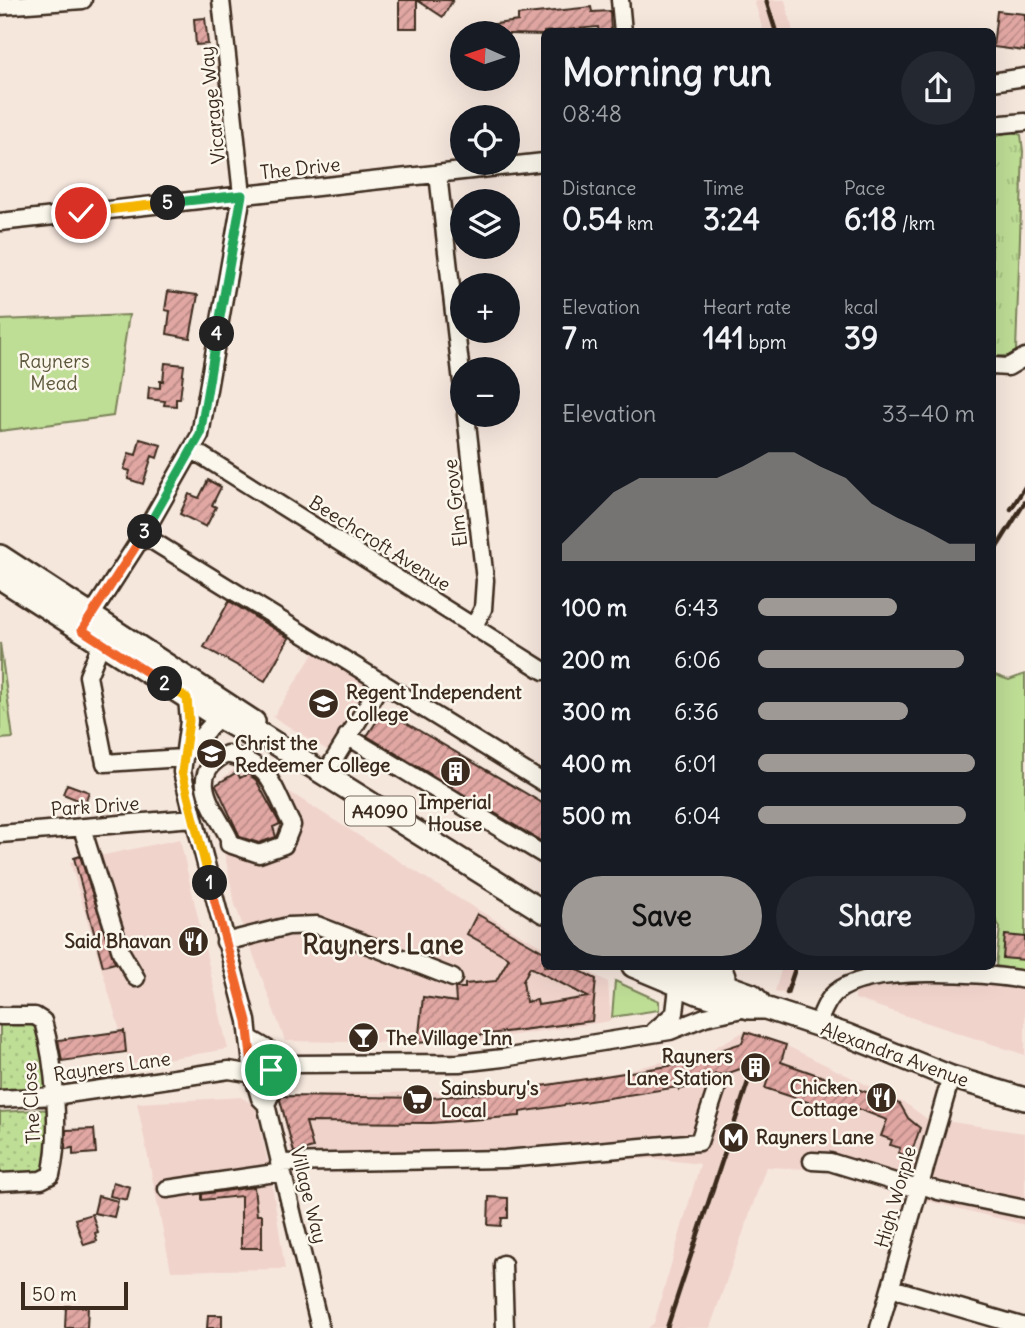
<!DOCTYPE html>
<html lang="en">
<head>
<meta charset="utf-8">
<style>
	:root { --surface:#171b24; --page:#242831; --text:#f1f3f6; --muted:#9ea1a6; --accent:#9f9995 }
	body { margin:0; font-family:Delius,sans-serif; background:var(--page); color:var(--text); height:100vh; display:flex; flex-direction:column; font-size:26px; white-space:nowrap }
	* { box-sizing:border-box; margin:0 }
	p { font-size:23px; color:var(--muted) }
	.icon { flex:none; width:38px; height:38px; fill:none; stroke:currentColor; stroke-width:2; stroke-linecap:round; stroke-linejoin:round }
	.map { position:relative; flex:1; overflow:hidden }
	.details { position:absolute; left:541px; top:28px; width:455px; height:942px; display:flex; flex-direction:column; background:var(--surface); border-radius:10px; box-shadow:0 7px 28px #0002 }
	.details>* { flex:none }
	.needle { width:46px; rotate:273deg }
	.fabs { position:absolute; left:450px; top:21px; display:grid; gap:14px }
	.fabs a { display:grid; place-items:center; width:70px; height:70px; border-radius:50%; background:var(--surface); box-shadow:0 7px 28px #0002; font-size:35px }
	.scale { position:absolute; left:21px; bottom:18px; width:107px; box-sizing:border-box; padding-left:7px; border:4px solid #3b2a1e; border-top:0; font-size:19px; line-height:24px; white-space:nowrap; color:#3b2a1e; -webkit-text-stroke:5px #fbf7ec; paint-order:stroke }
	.pin { position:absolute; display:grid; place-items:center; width:60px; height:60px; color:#fff; margin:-30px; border:4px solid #fff; border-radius:50%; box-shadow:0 2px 7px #0007 }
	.km { position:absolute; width:35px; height:35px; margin:-18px; border-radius:50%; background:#222; color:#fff; font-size:19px; line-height:35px; text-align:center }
	.round { display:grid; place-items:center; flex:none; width:74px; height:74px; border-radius:37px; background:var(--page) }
	.overview { display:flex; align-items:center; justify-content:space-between; height:119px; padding:0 21px }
	h1 { font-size:38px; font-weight:800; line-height:52px }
	.metrics { display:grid; grid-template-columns:repeat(3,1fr); gap:10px; height:119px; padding:7px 21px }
	.metrics div { display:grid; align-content:center }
	.metrics b { font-size:30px; font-weight:800 }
	.metrics small { font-size:19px; font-weight:400 }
	.metrics p { font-size:19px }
	.chart { height:196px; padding:14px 21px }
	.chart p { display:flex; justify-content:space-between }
	.chart svg { width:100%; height:126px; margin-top:7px; fill:var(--accent); opacity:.7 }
	.button { display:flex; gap:14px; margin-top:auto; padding:14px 21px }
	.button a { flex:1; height:80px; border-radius:42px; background:var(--accent); color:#111; font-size:28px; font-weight:800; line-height:80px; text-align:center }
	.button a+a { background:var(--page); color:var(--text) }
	ul { padding:0 21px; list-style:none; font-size:23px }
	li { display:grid; grid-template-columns:112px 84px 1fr; align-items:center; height:52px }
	li i { height:18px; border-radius:9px; background:var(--accent) }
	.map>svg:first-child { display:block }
</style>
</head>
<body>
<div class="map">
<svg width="1025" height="1328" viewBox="0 0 1025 1328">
	<defs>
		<pattern id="grass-dots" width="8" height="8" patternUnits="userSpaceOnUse" patternTransform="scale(1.75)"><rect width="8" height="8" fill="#bedd95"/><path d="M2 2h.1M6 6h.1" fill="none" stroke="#a4be80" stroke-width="1.8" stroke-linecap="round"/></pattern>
		<pattern id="park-tufts" width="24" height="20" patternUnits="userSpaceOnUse" patternTransform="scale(1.75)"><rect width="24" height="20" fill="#bedd95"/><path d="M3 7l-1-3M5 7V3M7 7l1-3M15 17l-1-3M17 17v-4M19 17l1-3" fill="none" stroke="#a4be80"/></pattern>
		<pattern id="building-hatch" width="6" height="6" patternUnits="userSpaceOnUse" patternTransform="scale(1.75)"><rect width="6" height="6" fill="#e1a7a3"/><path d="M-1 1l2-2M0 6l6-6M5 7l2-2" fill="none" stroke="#b88884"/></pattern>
	</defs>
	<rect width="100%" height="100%" fill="#f6e7dd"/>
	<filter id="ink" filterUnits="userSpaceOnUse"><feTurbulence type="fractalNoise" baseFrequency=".0143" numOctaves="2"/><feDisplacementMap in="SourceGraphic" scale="14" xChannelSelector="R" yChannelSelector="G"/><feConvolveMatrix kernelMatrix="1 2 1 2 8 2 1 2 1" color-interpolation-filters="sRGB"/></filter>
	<g filter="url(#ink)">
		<path fill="#f0d4cc" d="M754 0H785L793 31H763Z
			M315 651 373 688 332 753 273 717Z
			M242 762 458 898 544 948V966H578L608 982 611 1021 454 1044 285 1041 235 905 211 788Z
			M180 839 228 1049 130 1065 70 862Z
			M782 966H797L787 994 775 991Z
			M854 966H991L997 981 1025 986V1055L855 999Z
			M747 1030 781 1043 908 1105 926 1118 1025 1133V1225L887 1191 827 1170 766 1167 710 1328H648L654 1323 700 1164 657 1159 294 1166 278 1096 509 1089 614 1073 706 1052Z
			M241 1097 255 1105 271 1176 285 1269 171 1271 137 1103Z"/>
		<path fill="url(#grass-dots)" stroke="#7c845a" stroke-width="2" d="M0 1016H35L53 1089 0 1092Z
			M54 1109 51 1175 0 1182V1112Z"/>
		<path fill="url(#park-tufts)" stroke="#7c845a" stroke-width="2" d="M1011 131 1021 135 1023 151 1016 351 1009 356H992V138Z
			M0 643 13 738 0 739Z"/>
		<path fill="#bedd95" stroke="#7c845a" stroke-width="2" d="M129 315 113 416 0 431V320Z
			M992 674 1009 680 1025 674V971L996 966 1000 927 992 914Z
			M615 981 659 1001V1010L612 1017Z"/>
		<path fill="url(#building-hatch)" stroke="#3b2a1e" stroke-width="2" fill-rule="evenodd" d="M399 0H417V28H399Z
			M417 0H453L443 17Z
			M591 7 592 12 610 11 611 32H599L598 27 544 32V35L473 33V27L518 21V15Z
			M997 11 1025 14V51L993 47Z
			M205 18 208 44 196 45 194 19Z
			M168 291 198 295 190 338 167 334 170 311 165 310Z
			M165 363 184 365 180 399H176V406L164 405 165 401 148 399 149 387 160 388V381H163Z
			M140 439 161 445 157 458 152 456 143 484 128 479 130 471 124 469 129 453 136 455Z
			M208 480 221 487 212 505 216 507 206 527 180 514 189 494 199 498Z
			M229 601 289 638 265 681 204 647Z
			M384 710 544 804V843L367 736Z
			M237 772 240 778 248 774 256 780 280 824 273 827 276 837 259 843 240 837 216 785Z
			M67 784 89 792 85 803 63 794Z
			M80 856 115 963 103 966 74 858Z
			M477 914 544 952V966H571L596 979 592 1021 418 1043 423 997 456 1002 455 988H465V984L496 981 509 958 467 934ZM530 967 551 978 588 997 538 1005 537 1000 526 1002 523 981Z
			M1005 935 1025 937V960L1003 958Z
			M124 1031 126 1052 62 1061 58 1040Z
			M746 1032 786 1045 781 1062 900 1104 908 1118 920 1128 910 1157 898 1153 900 1148 890 1145 892 1140 881 1136 887 1120 856 1108 846 1107 844 1114 765 1088 768 1079 740 1069 723 1075 715 1074 708 1080 679 1090 678 1087 520 1112V1116L431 1123 306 1122 313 1148 298 1152H294L280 1100 282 1096 431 1098 516 1090 675 1065 742 1043Z
			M94 1129 96 1153 73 1155V1148L65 1149 66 1130Z
			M113 1182 130 1187 127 1200 110 1196Z
			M254 1187 257 1215H262V1248H241V1196L202 1200V1194Z
			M98 1196 118 1201 114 1217 94 1213Z
			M489 1197 508 1198V1218H502L501 1226 488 1225Z
			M92 1214 98 1232 95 1233 97 1241 84 1245 75 1219Z
			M66 1306 88 1307 87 1328H65Z
			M208 1315H222V1328H207Z"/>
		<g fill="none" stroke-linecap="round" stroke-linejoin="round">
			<defs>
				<path id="minor" d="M620 0 623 32
					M0 6 83 0
					M992 82 1025 77
					M992 125 1025 122
					M438 174 462 382
					M0 222 544 162
					M992 366 1008 367 1025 357
					M466 415 485 580 483 609 474 626
					M193 450 544 671
					M143 535 544 783
					M85 625 143 535 200 435 242 195 221 0
					M101 644 88 676 105 763 182 758
					M187 698 189 721 182 772 247 1021 253 1074 260 1098 266 1104 320 1328
					M347 736 544 855
					M227 754C274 766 272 787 292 825L284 845 259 854 229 844V838C214 808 184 774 227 754Z
					M182 758 214 722 227 714
					M324 776 382 682
					M82 828 121 952 136 978
					M0 834 193 818
					M225 942 288 926 317 925 453 978
					M716 966C726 971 728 974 726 985
					M0 1016H35L43 1021C55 1063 61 1133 51 1175L41 1180 0 1182
					M817 1025C822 1014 826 1001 835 993 868 964 983 973 1025 980
					M654 1031 675 1013 678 987 675 976
					M249 1038 293 1064
					M0 1099 54 1096 229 1070 253 1074 293 1064 459 1063 503 1058 670 1031 705 1017 747 1008
					M266 1104 283 1068
					M812 1161 830 1162 918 1189
					M279 1163 505 1159 699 1142 718 1084
					M919 1184 938 1191 1025 1209
					M167 1189 282 1172
					M503 1264 505 1328
					M891 1288 1025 1327
					M879 1328 951 1077"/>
				<path id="major" d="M0 556 254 722
					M0 578 208 711 248 734 262 735 544 912
					M633 966 700 994 749 1008H765L847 1035 951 1077 1025 1099
					M671 966 752 995 759 1002"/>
			</defs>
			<use href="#minor" stroke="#3b2a1e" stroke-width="21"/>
			<use href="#major" stroke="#3b2a1e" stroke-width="26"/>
			<use href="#minor" stroke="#fbf7ec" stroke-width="16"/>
			<use href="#major" stroke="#fbf7ec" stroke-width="21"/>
			<path stroke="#3b2a1e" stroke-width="4.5" d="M766 0 776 32
				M1011 509 1025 487
				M992 555 1025 502
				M787 993 796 966
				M667 1328 751 1073"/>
		</g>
	</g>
	<g fill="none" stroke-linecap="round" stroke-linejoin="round" filter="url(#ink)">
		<defs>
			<path id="split-1" d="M210 883 247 1021 253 1073 271 1070"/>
			<path id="split-2" d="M165 684 187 698 189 721 182 772 210 883"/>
			<path id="split-3" d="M145 532 82 630 165 684"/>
			<path id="split-4" d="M145 532 200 435 217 334"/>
			<path id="split-5" d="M168 203 242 195 217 334"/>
			<path id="split-6" d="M81 213 168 203"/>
		</defs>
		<use href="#split-1" stroke="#fff" stroke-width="14"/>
		<use href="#split-2" stroke="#fff" stroke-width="14"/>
		<use href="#split-3" stroke="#fff" stroke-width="14"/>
		<use href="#split-4" stroke="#fff" stroke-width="14"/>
		<use href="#split-5" stroke="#fff" stroke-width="14"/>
		<use href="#split-6" stroke="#fff" stroke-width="14"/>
		<use href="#split-1" stroke="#f0652b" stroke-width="9"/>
		<use href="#split-2" stroke="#f5b400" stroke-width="9"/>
		<use href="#split-3" stroke="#f0652b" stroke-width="9"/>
		<use href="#split-4" stroke="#22a559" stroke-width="9"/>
		<use href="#split-5" stroke="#22a559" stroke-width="9"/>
		<use href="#split-6" stroke="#f5b400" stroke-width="9"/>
	</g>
	<defs>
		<symbol id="school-disc" viewBox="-11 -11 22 22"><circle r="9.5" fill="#3b2a1e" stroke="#fbf7ec"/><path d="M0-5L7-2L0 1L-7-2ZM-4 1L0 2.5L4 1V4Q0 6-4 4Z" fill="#fff"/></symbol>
		<symbol id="university-disc" viewBox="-11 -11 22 22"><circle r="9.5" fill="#3b2a1e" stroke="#fbf7ec"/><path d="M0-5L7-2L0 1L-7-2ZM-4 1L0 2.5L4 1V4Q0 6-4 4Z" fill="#fff"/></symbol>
		<symbol id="building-disc" viewBox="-11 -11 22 22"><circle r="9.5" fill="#3b2a1e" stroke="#fbf7ec"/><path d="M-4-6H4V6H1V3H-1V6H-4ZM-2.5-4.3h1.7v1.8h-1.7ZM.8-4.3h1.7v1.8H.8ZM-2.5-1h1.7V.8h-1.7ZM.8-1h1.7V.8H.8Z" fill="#fff"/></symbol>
		<symbol id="restaurant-disc" viewBox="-11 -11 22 22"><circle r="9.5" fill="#3b2a1e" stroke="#fbf7ec"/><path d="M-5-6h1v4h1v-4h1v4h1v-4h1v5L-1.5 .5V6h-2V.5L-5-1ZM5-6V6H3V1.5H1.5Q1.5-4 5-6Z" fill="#fff"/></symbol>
		<symbol id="bar-disc" viewBox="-11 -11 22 22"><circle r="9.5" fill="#3b2a1e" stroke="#fbf7ec"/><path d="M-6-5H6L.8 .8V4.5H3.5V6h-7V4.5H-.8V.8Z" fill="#fff"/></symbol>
		<symbol id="supermarket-disc" viewBox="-11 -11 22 22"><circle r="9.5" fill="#3b2a1e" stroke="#fbf7ec"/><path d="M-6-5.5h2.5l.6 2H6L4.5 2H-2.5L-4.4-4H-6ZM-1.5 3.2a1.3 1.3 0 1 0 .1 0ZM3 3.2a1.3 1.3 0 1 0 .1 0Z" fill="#fff"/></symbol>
		<symbol id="metro-disc" viewBox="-11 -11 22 22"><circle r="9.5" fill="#3b2a1e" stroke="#fbf7ec"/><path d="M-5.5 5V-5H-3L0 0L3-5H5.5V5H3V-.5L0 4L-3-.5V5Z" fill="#fff"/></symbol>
	</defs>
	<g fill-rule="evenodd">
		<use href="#school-disc" x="306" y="686" width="35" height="35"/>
		<use href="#university-disc" x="194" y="736" width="35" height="35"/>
		<use href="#building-disc" x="438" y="754" width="35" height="35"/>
		<use href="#restaurant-disc" x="176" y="924" width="35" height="35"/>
		<use href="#bar-disc" x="346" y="1020" width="35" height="35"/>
		<use href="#building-disc" x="738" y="1050" width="35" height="35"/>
		<use href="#restaurant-disc" x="864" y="1080" width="35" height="35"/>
		<use href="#supermarket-disc" x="400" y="1082" width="35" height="35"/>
		<use href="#metro-disc" x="716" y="1120" width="35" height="35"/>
	</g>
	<g text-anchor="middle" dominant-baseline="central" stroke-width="5" stroke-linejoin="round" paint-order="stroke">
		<rect fill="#fbf7ec" stroke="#75685c" stroke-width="2" x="345" y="796.5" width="70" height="29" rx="5"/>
		<g font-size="18" font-weight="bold" fill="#3b2a1e">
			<text x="380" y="811">A4090</text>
		</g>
		<g font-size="19" fill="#3b2a1e" stroke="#fbf7ec">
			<text transform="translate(212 105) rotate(-96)">Vicarage Way</text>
			<text transform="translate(300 168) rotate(-6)">The Drive</text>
			<text transform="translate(455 503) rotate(-97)">Elm Grove</text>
			<text transform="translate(380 543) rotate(32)">Beechcroft Avenue</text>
			<text transform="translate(95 806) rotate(-4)">Park Drive</text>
			<text transform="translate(895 1054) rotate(20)">Alexandra Avenue</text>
			<text transform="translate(112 1066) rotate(-8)">Rayners Lane</text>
			<text transform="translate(31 1103) rotate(-93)">The Close</text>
			<text transform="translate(309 1195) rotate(76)">Village Way</text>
			<text transform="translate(895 1197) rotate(-74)">High Worple</text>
		</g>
		<g font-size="19" fill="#5c573c" stroke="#fbf7ec">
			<text x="54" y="361">Rayners<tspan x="54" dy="22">Mead</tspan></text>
		</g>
		<g font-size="19" font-weight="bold" fill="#3b2a1e" stroke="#fbf7ec" text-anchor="start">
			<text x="346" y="692">Regent Independent<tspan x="346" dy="22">College</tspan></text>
			<text x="235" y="743">Christ the<tspan x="235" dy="22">Redeemer College</tspan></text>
			<text x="455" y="802" text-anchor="middle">Imperial<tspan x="455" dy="22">House</tspan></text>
			<text x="171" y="941" text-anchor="end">Said Bhavan</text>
			<text x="386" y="1038">The Village Inn</text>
			<text x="733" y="1056" text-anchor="end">Rayners<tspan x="733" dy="22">Lane Station</tspan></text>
			<text x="858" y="1087" text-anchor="end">Chicken<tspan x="858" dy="22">Cottage</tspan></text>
			<text x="441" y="1088">Sainsbury's<tspan x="441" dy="22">Local</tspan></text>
			<text x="756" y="1137">Rayners Lane</text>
		</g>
		<g font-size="26" font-weight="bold" fill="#3b2a1e" stroke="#fbf7ec">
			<text x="383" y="944">Rayners Lane</text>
		</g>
	</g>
</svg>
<div class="fabs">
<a><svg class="needle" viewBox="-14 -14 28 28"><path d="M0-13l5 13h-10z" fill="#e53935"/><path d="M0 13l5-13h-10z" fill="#9ea1a6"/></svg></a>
<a><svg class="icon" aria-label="locate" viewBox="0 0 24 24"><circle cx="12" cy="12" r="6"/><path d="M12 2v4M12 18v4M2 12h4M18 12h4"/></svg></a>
<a><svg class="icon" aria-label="layers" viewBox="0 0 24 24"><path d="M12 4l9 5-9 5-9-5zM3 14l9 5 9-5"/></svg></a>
<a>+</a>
<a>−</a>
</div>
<div class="scale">50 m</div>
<div class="pin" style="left:271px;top:1070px;background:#1e9e55"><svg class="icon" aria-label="arrive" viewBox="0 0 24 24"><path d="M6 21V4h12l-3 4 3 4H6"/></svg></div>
<div class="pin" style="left:81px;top:213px;background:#d93025"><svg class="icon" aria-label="check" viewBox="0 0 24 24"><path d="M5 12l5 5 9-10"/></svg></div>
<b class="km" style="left:210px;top:883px">1</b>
<b class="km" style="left:165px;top:684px">2</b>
<b class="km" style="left:145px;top:532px">3</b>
<b class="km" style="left:217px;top:334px">4</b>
<b class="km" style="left:168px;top:203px">5</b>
<section class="details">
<div class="overview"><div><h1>Morning run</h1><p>08:48</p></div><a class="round"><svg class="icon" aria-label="share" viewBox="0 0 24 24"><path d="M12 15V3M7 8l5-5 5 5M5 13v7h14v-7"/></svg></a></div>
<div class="metrics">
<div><p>Distance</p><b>0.54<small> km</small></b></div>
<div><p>Time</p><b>3:24</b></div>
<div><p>Pace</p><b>6:18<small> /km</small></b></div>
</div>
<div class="metrics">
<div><p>Elevation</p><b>7<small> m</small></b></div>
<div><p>Heart rate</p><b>141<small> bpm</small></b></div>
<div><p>kcal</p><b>39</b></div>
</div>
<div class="chart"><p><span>Elevation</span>33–40 m</p>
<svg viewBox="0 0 160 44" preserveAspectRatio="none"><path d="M0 44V38L10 29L20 20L30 15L40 15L50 15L60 15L70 11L80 6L90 6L100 11L110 15L120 24L130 29L140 33L150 38L160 38V44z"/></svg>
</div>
<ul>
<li><b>100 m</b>6:43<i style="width:64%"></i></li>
<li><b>200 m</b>6:06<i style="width:95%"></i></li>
<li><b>300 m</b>6:36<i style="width:69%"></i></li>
<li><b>400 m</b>6:01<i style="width:100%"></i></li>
<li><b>500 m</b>6:04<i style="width:96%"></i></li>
</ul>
<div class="button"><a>Save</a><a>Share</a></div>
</section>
</div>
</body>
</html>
